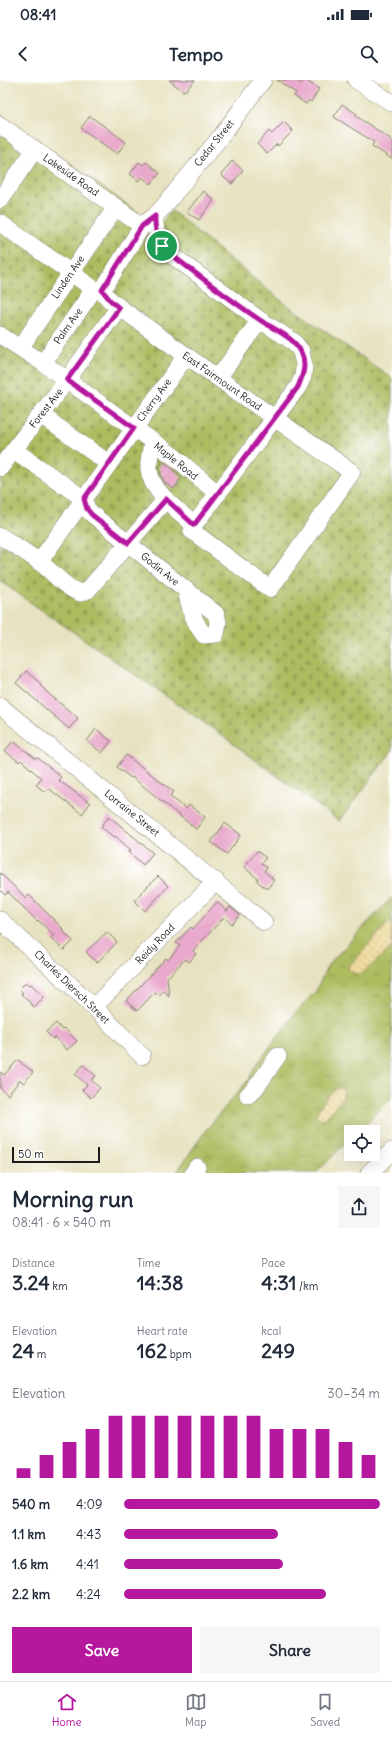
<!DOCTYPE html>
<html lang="en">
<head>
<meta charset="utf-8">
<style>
	:root { --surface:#fff; --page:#f6f6f7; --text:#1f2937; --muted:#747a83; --line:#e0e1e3; --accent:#b5179e }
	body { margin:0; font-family:Delius,sans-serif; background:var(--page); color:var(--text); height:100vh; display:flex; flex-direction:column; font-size:15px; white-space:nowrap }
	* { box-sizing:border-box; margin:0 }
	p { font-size:13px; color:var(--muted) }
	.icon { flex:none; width:22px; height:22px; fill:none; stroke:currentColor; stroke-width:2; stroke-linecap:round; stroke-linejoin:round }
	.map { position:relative; height:1093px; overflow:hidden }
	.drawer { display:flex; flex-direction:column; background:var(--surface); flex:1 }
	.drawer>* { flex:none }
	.tools { position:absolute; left:344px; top:1045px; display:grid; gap:8px }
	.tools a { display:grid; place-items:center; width:36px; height:36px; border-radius:0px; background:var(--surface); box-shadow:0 4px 16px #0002; font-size:20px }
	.scale { position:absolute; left:12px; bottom:10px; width:88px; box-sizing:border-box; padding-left:4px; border:2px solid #1c1c1c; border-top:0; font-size:11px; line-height:14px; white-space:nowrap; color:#1c1c1c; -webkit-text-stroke:3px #fff; paint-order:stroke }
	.pin { position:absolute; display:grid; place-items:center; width:34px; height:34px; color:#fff; margin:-17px; border:2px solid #fff; border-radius:50%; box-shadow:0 1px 4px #0007 }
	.round { display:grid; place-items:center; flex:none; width:42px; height:42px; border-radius:0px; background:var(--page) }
	.head { display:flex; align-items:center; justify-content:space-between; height:68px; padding:0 12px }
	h1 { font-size:22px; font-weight:700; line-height:30px }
	.metrics { display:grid; grid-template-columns:repeat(3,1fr); gap:6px; height:68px; padding:4px 12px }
	.metrics div { display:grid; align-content:center }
	.metrics b { font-size:20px; font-weight:700 }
	.metrics small { font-size:11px; font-weight:400 }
	.metrics p { font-size:11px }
	.chart { height:112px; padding:8px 12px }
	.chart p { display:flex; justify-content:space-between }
	.chart svg { width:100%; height:72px; margin-top:4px; stroke:var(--accent); stroke-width:6 }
	.cta { display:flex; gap:8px; margin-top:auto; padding:8px 12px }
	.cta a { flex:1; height:46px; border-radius:0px; background:var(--accent); color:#fff; font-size:16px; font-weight:700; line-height:46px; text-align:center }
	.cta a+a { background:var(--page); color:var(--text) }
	ul { padding:0 12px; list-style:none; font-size:13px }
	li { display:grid; grid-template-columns:64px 48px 1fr; align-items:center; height:30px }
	li i { height:10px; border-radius:5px; background:var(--accent) }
	.status { display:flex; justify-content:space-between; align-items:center; height:28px; padding:0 20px; background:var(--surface); direction:ltr }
	.status svg { height:11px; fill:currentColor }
	header { display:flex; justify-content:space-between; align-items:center; height:52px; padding:0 12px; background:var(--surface); font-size:18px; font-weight:700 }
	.dock { display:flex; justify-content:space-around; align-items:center; height:56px; border-top:1px solid var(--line); background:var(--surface); font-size:11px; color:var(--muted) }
	.dock a { display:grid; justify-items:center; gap:2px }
	.dock .active { color:var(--accent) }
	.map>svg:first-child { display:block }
</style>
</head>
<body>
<div class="status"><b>08:41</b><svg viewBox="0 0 49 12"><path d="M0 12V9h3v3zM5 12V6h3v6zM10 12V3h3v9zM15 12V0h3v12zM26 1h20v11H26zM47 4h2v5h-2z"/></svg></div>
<header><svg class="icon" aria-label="back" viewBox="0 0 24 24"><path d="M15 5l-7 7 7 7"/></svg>Tempo<svg class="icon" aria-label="search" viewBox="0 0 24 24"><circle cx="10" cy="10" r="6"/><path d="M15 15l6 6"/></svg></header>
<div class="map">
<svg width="392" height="1093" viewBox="0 0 392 1093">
	<defs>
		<pattern id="grass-tufts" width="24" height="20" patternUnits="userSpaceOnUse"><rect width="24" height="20" fill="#acbc5f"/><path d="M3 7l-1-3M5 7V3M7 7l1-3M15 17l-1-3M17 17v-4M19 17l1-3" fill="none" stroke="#93a152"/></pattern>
		<pattern id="sand-dots" width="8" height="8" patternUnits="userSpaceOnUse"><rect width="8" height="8" fill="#eeda9e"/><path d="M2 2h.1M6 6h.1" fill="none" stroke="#ccba88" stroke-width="1.8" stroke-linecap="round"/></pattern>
		<pattern id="cemetery-stones" width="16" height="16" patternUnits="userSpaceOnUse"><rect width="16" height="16" fill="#acbc5f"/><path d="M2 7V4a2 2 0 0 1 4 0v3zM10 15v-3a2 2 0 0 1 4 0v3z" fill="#93a152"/></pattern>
	</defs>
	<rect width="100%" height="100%" fill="#fff"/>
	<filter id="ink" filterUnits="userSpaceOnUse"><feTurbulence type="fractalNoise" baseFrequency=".025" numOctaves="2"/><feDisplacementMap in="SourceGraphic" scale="8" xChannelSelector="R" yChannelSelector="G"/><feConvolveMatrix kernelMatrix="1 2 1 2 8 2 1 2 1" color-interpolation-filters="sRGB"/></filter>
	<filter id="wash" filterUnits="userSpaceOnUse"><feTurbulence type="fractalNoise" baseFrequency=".012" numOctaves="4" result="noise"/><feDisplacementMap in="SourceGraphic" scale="16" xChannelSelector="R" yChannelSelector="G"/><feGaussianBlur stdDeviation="0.9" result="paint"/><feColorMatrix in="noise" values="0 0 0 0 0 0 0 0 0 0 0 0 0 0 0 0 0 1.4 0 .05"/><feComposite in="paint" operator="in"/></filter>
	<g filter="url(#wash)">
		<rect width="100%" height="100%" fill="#e7e2c0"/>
		<path fill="url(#grass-tufts)" stroke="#646c3e" d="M392 817V1017L357 1052H351V1058L316 1093H176L206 1050 249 999 255 987 295 933 316 911 328 885Z"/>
		<path fill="url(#sand-dots)" stroke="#857b5d" d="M392 839V867L363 893C356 896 353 893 348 888V887Z
			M339 1007 344 1012 343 1017 325 1039 321 1040 316 1036V1034C321 1025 330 1011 339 1007Z"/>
		<path fill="url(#cemetery-stones)" stroke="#646c3e" d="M0 34 158 147 172 131 280 220 392 298V671L339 741 216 651 0 501Z"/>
		<g id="blocks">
			<path fill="#e9a9cc" d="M169 0H195L185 11 184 10 183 11Z
				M277 0H295L301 4 305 0 319 9 311 22 309 20 306 24 294 16 296 13Z
				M342 24 357 34 356 36 392 60V79L372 66 374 62 334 37Z
				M90 36 126 62 117 74 81 48Z
				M284 42 293 51 278 66 277 64 267 74 257 64 269 51 272 54Z
				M232 81 243 90 232 104 221 95Z
				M139 82 143 85 146 82 160 93 151 104 142 97 139 101 130 94Z
				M203 111 214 120 199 140 187 132Z
				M163 381 182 397 174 409 165 403 161 395 159 387Z
				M26 591 41 604 40 605 50 615 78 638 69 649 16 603Z
				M96 649 111 661 102 673 87 661Z
				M13 661 36 679 38 678 61 697 58 700 90 723 82 734 48 708 45 712 36 705 41 698 21 680 19 682 5 671Z
				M126 675 174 712 170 716 186 729 189 725 205 737 196 749 132 697 131 698 117 687Z
				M109 736 153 773 143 785 129 772 131 770 115 756 114 757 101 747Z
				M225 743 241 755 227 774 211 762Z
				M257 771 266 778 261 783 267 788 264 791 274 800 267 809 257 801 258 799 244 787Z
				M0 793 26 818 29 815 63 849 62 850 73 861 64 870 51 858 54 855 38 840 37 841 8 812 5 815 0 810Z
				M158 796 168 806 145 831 134 820Z
				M217 822 227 831 230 827 240 835 232 844 224 837 193 871 196 874 189 882 185 879 167 898 169 916 163 910 159 916 155 912 137 931 126 921 166 878 168 880 180 866 176 863 191 847 193 849Z
				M107 852 117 862 97 883 86 872Z
				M26 902 30 905 31 904 44 917 34 927 21 914 23 913 19 909Z
				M56 943 62 950 64 948 77 961 67 970 55 957 53 959 46 952Z
				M18 980 33 992 24 1003 20 1000 8 1015 0 1008V992L4 995Z
				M83 985 96 996 91 1000 100 1008 91 1018 82 1010 87 1005 75 994Z"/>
		</g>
	</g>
	<g filter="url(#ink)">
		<use href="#blocks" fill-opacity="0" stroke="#827f6e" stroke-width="1"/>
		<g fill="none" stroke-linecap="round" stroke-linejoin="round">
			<defs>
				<path id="minor" d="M356 0 392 23
					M0 45 142 146
					M0 120 35 69
					M0 143 94 209 102 211 110 220 119 227C196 283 274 338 352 392L270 509 192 451 194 445 298 307 303 297 304 285 301 271 294 262 260 240 173 176C160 164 154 154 155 136
					M102 211 142 146 155 136 164 126 222 55 263 0
					M0 255 43 283 176 378 218 414
					M20 268 116 127
					M43 283 94 209
					M218 298 260 240
					M41 335 108 383
					M152 361C151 371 148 380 149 390 152 413 178 430 194 445
					M14 370 84 419
					M0 388 67 300 119 227
					M84 419 87 429 93 435 216 534 218 542 216 554 204 555C193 541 190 528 186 510
					M0 456C14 465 29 474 42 484 54 493 65 508 80 513L88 510 166 419
					M39 482 186 276
					M0 626 264 842
					M0 840 94 927 142 976
					M94 927 216 801
					M248 1015C262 1004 267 989 278 976
					M193 1093 197 1087
					M369 1093 392 1071"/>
			</defs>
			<use href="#minor" stroke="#827f6e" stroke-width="18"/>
			<use href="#minor" stroke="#fff" stroke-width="17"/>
		</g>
	</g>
	<g fill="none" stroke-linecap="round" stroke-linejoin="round" filter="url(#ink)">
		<defs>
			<path id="route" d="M155 136C154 154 160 164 173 176 202 198 230 220 260 240 273 249 294 257 301 272 307 284 303 295 298 307L194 445 166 419 128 463 92 435 87 429 84 419 134 348 67 300 119 228 110 220 102 210 142 146Z"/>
		</defs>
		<use href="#route" stroke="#fff" stroke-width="8"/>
		<use href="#route" stroke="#b5179e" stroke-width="5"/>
	</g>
	<g text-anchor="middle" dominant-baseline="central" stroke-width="3" stroke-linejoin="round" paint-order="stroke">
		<g font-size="10" fill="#1c1c1c" stroke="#fff">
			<text transform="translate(214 63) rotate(-51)">Cedar Street</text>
			<text transform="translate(71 95) rotate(35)">Lakeside Road</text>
			<text transform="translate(68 197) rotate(-56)">Linden Ave</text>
			<text transform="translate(68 246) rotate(-55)">Palm Ave</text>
			<text transform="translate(222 301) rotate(35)">East Fairmount Road</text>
			<text transform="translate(154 320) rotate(-54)">Cherry Ave</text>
			<text transform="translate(46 328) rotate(-52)">Forest Ave</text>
			<text transform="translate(176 381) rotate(39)">Maple Road</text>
			<text transform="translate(160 489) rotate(39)">Godin Ave</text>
			<text transform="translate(132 733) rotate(39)">Lorraine Street</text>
			<text transform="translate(155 864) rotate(-46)">Reidy Road</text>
			<text transform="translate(72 907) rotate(44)">Charles Diersch Street</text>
		</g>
	</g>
</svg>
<div class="tools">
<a><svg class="icon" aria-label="locate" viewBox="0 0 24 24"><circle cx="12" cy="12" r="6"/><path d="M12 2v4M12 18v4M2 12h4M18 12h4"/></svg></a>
</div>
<div class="scale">50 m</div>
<div class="pin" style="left:162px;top:166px;background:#1e9e55"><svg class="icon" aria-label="arrive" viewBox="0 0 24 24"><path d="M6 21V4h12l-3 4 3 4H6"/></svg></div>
</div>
<section class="drawer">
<div class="head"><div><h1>Morning run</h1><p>08:41 · 6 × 540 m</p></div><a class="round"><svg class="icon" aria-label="share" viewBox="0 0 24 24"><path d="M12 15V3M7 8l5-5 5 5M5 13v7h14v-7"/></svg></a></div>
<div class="metrics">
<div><p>Distance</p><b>3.24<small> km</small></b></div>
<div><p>Time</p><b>14:38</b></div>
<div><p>Pace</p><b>4:31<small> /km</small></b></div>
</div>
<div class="metrics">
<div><p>Elevation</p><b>24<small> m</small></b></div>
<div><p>Heart rate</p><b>162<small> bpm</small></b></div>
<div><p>kcal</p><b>249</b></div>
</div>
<div class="chart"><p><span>Elevation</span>30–34 m</p>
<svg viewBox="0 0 160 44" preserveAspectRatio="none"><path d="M5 44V38M15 44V30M25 44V22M35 44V14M45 44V6M55 44V6M65 44V6M75 44V6M85 44V6M95 44V6M105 44V6M115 44V14M125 44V14M135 44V14M145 44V22M155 44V30"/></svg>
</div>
<ul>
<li><b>540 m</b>4:09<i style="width:100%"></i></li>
<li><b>1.1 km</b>4:43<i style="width:60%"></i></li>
<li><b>1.6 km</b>4:41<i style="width:62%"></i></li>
<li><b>2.2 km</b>4:24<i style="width:79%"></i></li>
</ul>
<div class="cta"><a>Save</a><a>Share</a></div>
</section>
<nav class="dock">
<a class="active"><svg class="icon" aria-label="home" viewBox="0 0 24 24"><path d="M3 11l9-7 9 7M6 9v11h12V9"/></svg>Home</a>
<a><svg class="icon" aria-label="map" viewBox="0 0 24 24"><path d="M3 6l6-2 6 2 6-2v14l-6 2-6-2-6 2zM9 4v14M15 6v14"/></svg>Map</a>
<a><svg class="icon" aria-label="saved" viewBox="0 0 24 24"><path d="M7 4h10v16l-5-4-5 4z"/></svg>Saved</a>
</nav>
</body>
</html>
